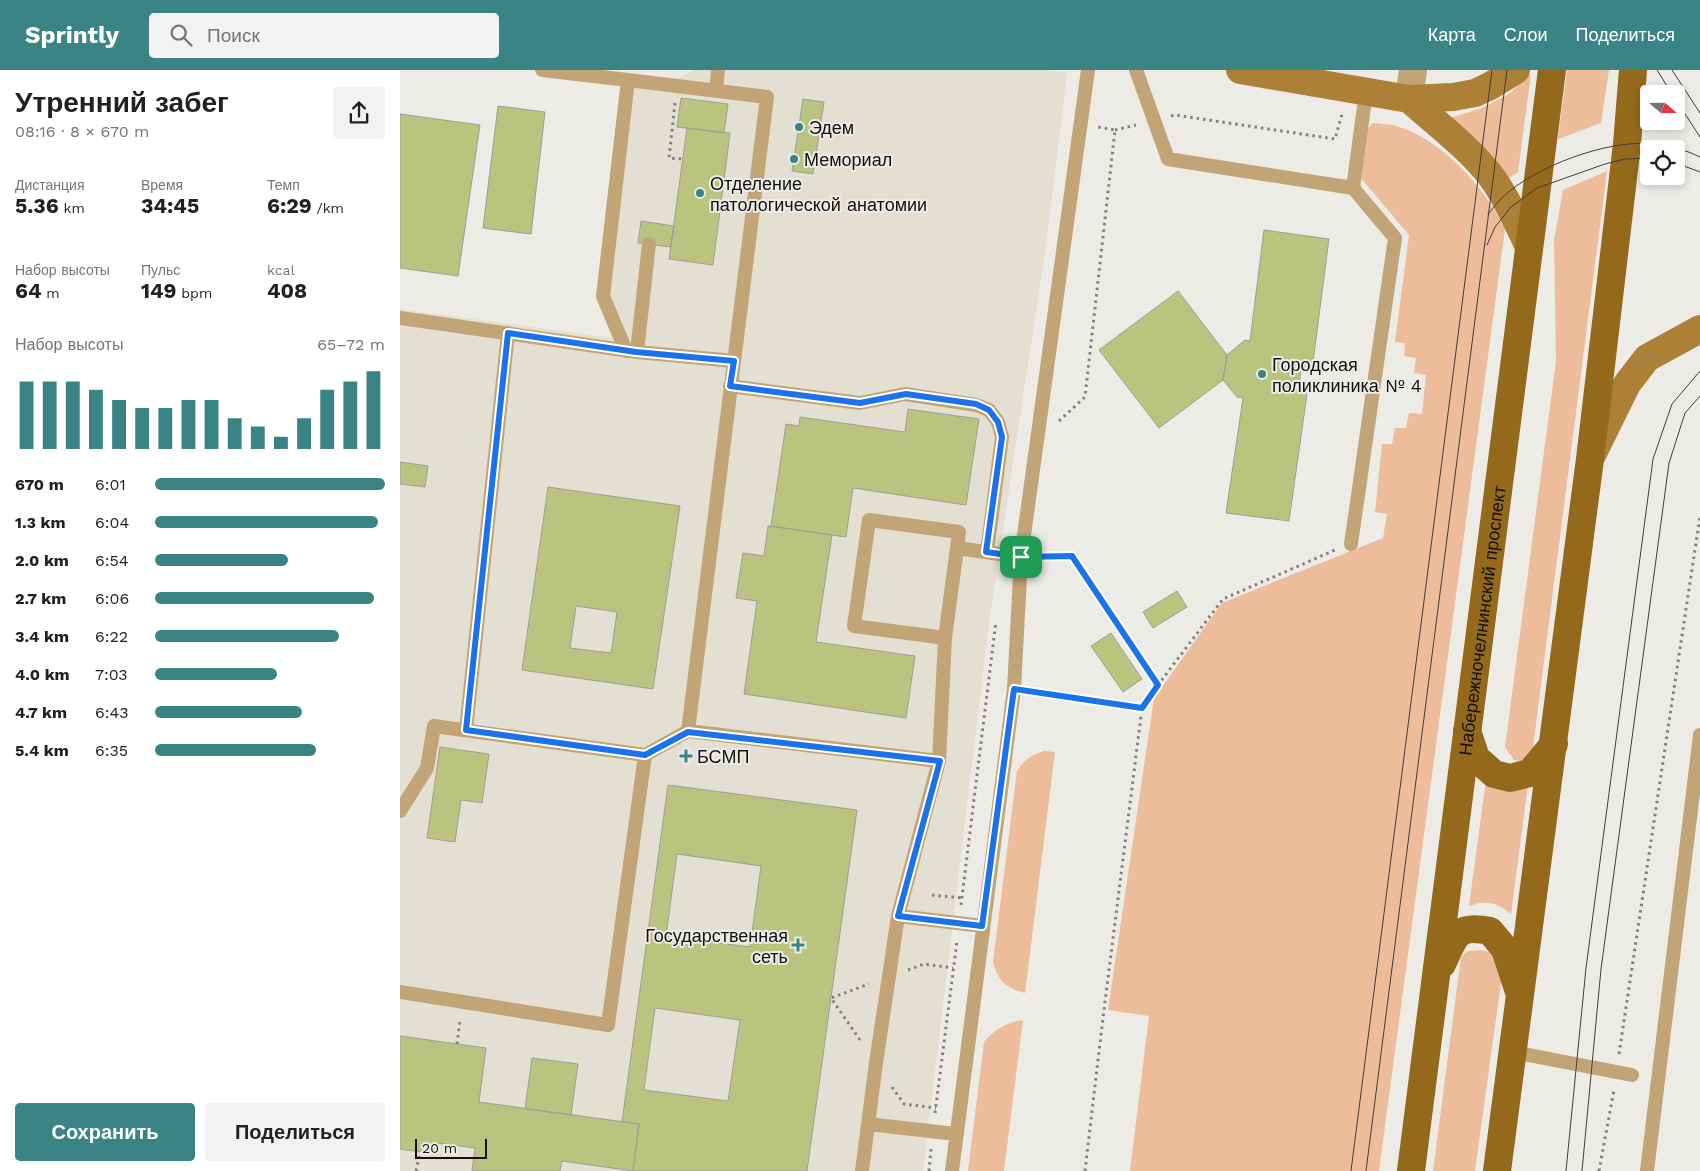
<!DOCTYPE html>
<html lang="ru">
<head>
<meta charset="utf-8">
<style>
	:root { --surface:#fff; --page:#f2f2f2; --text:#202124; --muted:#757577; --accent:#3b8485 }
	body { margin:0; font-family:"Work Sans",sans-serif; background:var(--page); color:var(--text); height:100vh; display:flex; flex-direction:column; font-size:19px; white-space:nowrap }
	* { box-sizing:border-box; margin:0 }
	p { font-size:16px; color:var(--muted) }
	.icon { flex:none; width:28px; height:28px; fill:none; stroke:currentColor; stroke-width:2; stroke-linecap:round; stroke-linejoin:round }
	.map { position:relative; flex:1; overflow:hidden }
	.details { display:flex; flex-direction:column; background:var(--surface); width:400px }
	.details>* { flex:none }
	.needle { width:32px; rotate:110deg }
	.tools { position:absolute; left:1240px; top:15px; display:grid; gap:10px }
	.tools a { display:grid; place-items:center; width:45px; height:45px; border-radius:5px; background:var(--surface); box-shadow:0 2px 8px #0003; font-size:25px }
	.scale { position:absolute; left:15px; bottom:12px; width:72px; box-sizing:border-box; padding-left:5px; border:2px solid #131211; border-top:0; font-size:14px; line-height:18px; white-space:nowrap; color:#131211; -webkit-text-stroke:4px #ecebe6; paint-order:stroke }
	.pin { position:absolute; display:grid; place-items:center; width:42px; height:42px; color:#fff; margin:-21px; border-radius:10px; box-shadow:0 2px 8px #0006 }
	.round { display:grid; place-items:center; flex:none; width:52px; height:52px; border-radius:5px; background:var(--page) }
	.overview { display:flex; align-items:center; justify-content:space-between; height:85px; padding:0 15px }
	h1 { font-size:28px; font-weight:700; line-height:38px }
	.metrics { display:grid; grid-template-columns:repeat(3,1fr); gap:8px; height:85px; padding:5px 15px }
	.metrics div { display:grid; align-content:center }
	.metrics b { font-size:21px; font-weight:700 }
	.metrics small { font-size:14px; font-weight:400 }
	.metrics p { font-size:14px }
	.chart { height:140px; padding:10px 15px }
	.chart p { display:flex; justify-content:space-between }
	.chart svg { width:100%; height:90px; margin-top:5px; stroke:var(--accent); stroke-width:6 }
	.cta { display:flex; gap:10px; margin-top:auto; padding:10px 15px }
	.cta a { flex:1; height:58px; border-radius:5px; background:var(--accent); color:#fff; font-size:20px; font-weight:700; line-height:58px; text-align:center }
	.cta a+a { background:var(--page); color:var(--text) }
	ul { padding:0 15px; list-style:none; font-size:16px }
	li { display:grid; grid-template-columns:80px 60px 1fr; align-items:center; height:38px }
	li i { height:12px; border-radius:6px; background:var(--accent) }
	header { display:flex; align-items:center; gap:30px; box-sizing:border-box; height:70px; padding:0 25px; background:var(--accent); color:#fff }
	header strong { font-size:24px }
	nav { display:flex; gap:28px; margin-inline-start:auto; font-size:18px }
	.search { width:350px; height:45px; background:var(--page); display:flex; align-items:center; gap:12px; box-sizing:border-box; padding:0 18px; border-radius:5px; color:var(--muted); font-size:19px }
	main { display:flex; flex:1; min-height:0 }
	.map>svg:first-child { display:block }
</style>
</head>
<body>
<header>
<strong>Sprintly</strong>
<div class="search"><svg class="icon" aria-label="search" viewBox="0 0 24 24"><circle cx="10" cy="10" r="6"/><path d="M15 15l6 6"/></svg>Поиск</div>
<nav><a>Карта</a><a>Слои</a><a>Поделиться</a></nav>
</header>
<main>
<section class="details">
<div class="overview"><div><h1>Утренний забег</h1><p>08:16 · 8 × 670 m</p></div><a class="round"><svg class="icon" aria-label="share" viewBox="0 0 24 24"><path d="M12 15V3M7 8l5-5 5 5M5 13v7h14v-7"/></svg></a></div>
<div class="metrics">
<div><p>Дистанция</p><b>5.36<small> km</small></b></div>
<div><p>Время</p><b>34:45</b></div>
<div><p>Темп</p><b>6:29<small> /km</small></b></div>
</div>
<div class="metrics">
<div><p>Набор высоты</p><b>64<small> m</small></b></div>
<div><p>Пульс</p><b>149<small> bpm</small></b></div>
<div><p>kcal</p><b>408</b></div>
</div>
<div class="chart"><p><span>Набор высоты</span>65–72 m</p>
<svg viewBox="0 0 160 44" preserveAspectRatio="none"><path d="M5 44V11M15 44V11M25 44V11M35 44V15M45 44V20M55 44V24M65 44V24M75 44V20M85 44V20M95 44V29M105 44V33M115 44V38M125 44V29M135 44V15M145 44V11M155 44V6"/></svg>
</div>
<ul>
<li><b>670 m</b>6:01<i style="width:100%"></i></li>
<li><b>1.3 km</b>6:04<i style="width:97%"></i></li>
<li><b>2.0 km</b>6:54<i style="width:58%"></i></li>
<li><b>2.7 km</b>6:06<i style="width:95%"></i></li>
<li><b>3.4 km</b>6:22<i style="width:80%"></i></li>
<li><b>4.0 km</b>7:03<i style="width:53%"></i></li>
<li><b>4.7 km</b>6:43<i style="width:64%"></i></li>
<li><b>5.4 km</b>6:35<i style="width:70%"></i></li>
</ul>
<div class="cta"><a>Сохранить</a><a>Поделиться</a></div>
</section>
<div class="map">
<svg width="1300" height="1101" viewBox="0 0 1300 1101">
	<rect width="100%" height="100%" fill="#ecebe6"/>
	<path fill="#e3e0d3" d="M293 0H649L667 3 646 175 590 545 523 1101H0V239L212 268 196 228 222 3 278 9Z"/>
	<path fill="#edbc9a" d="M1167 0H1209L1201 53 1158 69Z
		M1131 4 1118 102 1106 110 1050 48 1082 38 1109 24Z
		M973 53C981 54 989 54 996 56 1042 69 1085 118 1105 159L979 1101H730L749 946 708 940 754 628 822 533 983 468 987 444 975 442 982 374H992L995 358H1006L1009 343 1022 344 1026 305 1014 303 1016 288 1004 286 1005 273 995 272 1009 165 960 107 967 59Z
		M1207 101 1132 685 1123 692 1114 690 1105 677 1156 291 1154 170 1163 120Z
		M644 681 655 682 625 923C606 918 598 911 593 892L617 701C624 690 631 685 644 681Z
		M1086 710 1128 715 1111 844C1096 832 1087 830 1069 836Z
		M1080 880 1090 882 1103 898 1075 1101H1033L1061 887 1068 881Z
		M623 950 604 1101H568L584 972C595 959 606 953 623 950Z"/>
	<path fill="#b9c57e" stroke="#9e9f9a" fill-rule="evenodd" d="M281 28 328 34 324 63 277 57Z
		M403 29 424 32 413 104 392 101Z
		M98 36 145 42 131 164 83 158Z
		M0 44 80 55 58 206 0 198Z
		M287 58 330 63 313 195 269 189Z
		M241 151 274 156 271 177 238 173Z
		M864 160 929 169 913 292 901 299 899 316 907 324 889 451 826 443 843 328 837 327 823 310 827 285 845 270 850 271Z
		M778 221 827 285 823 310 759 358 699 280Z
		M508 339 579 349 566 435 453 418 446 467 371 456 386 354 399 356 400 347 505 362Z
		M0 392 28 396 25 417 0 414Z
		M148 417 280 436 253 619 122 600ZM176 536 217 542 211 583 170 578Z
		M368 456 432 465 416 572 515 586 506 648 344 624 357 531 336 528 343 483 364 486Z
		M777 521 787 537 753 558 743 542Z
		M711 563 742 609 723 622 691 576Z
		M40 677 89 684 82 733 61 730 55 772 27 768Z
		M268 715 457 740 407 1101H233L239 1054 222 1052ZM277 784 361 796 350 877 266 866ZM255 938 340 950 328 1031 244 1020Z
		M0 966 86 978 79 1032 239 1054 233 1101 162 1091 160 1101H72L75 1078 36 1073 34 1084 0 1079Z
		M132 988 178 994 171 1045 125 1039Z"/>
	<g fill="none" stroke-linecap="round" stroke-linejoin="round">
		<path stroke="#82817e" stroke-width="3" stroke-dasharray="2.5 4" stroke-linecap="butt" d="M275 33 269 88 283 89
			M771 46 775 45 935 69 942 44
			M715 60 736 55
			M659 351 685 327 715 60 698 57
			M639 487H672L758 615
			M632 621 742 638
			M532 825 562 828
			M561 835 596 551
			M508 900 524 894 553 898
			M460 970 431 928 469 914
			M57 974 60 950
			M1219 984 1300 446
			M492 1017 504 1034 536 1038
			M535 1043 557 871
			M16 1101 20 1082
			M529 1101 531 1079
			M685 1101 702 956 742 638 758 615 823 529 935 480
			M1199 1101 1214 1020"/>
		<path stroke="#c2a477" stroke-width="14" d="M142 0 228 10
			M736 0 768 89 953 118
			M316 20 318 0
			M0 248 237 282 334 291
			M226 281 203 226 228 10 367 27 288 661
			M237 282 249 174
			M330 316 460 333 505 324 576 335 589 340 598 352 602 367 587 482
			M951 474 995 168 953 118 966 22
			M545 568 454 556 469 450 559 462 557 478
			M66 660 108 263
			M0 741 27 698 34 656 245 685
			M498 846 583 856
			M0 922 208 955 245 685 288 661 539 691 545 568 557 478 621 487
			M1113 982 1232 1005
			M468 1054 556 1064
			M462 1101 476 993 498 846 539 691
			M552 1101 614 619 621 487 688 0
			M1247 1101 1300 665"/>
		<path stroke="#c2a477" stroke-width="28" d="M1009 29 1013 0"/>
		<path stroke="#ad8037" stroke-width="28" d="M840 0 1009 29 1053 27 1075 23 1090 16 1116 0
			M1009 29C1036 53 1072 80 1093 109 1108 130 1118 154 1129 177
			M1192 385 1227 314 1247 288 1300 259"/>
		<g stroke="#94691b" stroke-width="28">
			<path d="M1067 661 1076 688 1094 704 1110 708 1130 703 1154 674"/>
			<path d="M1042 894C1055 866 1056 854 1090 861L1105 879 1118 919"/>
			<path id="s1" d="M1011 1101 1152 0"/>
			<path d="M1097 1101 1190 389 1227 74 1233 0"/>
		</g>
		<path stroke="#3f3e3c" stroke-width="1" d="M1257 0 1272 24
			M1272 0 1300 43
			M1276 30 1300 67
			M1276 93 1300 102
			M1088 144C1093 139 1097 132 1103 127 1134 97 1208 69 1252 74 1268 75 1286 80 1300 87
			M1087 175 1095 157 1111 137 1137 118 1205 94 1225 89 1249 88
			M951 1101 1092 0
			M966 1101 1107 0
			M1166 1101 1186 898 1253 389 1272 334 1300 301
			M1182 1101 1201 899 1269 393 1285 343 1300 326"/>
	</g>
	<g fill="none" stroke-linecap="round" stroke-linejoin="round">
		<defs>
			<path id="route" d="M108 263 236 282 334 291 330 316 460 333 506 324 576 334 589 340 598 352 602 367 586 482 621 487 672 486 758 615 742 638 614 619 582 856 498 846 540 691 288 662 245 685 66 660Z"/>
		</defs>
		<use href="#route" stroke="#fff" stroke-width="10"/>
		<use href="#route" stroke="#1a73e8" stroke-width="6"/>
	</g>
	<g fill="#3b8485" stroke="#ecebe6" stroke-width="2">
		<circle cx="399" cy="57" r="5"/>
		<circle cx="394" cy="89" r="5"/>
		<circle cx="300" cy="123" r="5"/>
		<circle cx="862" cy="304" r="5"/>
		<path d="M283.5 678.5h5v5h5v5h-5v5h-5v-5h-5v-5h5z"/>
		<path d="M395.5 867.5h5v5h5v5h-5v5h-5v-5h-5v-5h5z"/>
	</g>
	<g text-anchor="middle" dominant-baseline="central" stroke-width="4" stroke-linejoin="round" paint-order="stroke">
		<g font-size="18" fill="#131211" stroke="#ecebe6" text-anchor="start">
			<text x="409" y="57">Эдем</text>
			<text x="404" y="89">Мемориал</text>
			<text x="310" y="113">Отделение<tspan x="310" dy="21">патологической анатомии</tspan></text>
			<text x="872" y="294">Городская<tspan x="872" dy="21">поликлиника № 4</tspan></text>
			<text x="297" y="686">БСМП</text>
			<text x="388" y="865" text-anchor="end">Государственная<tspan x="388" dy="21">сеть</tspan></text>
		</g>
		<g font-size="18" fill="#131211" stroke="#ecebe6">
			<text stroke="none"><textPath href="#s1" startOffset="555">Набережночелнинский проспект</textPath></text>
		</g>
	</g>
</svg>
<div class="tools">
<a><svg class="needle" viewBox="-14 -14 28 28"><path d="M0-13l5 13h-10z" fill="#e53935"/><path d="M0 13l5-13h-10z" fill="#757577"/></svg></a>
<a><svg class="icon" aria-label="locate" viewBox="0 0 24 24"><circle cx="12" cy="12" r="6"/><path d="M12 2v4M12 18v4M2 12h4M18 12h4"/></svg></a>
</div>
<div class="scale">20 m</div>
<div class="pin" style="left:621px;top:487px;background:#1e9e55"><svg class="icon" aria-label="arrive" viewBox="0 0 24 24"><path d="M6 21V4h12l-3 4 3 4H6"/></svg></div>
</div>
</main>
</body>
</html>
